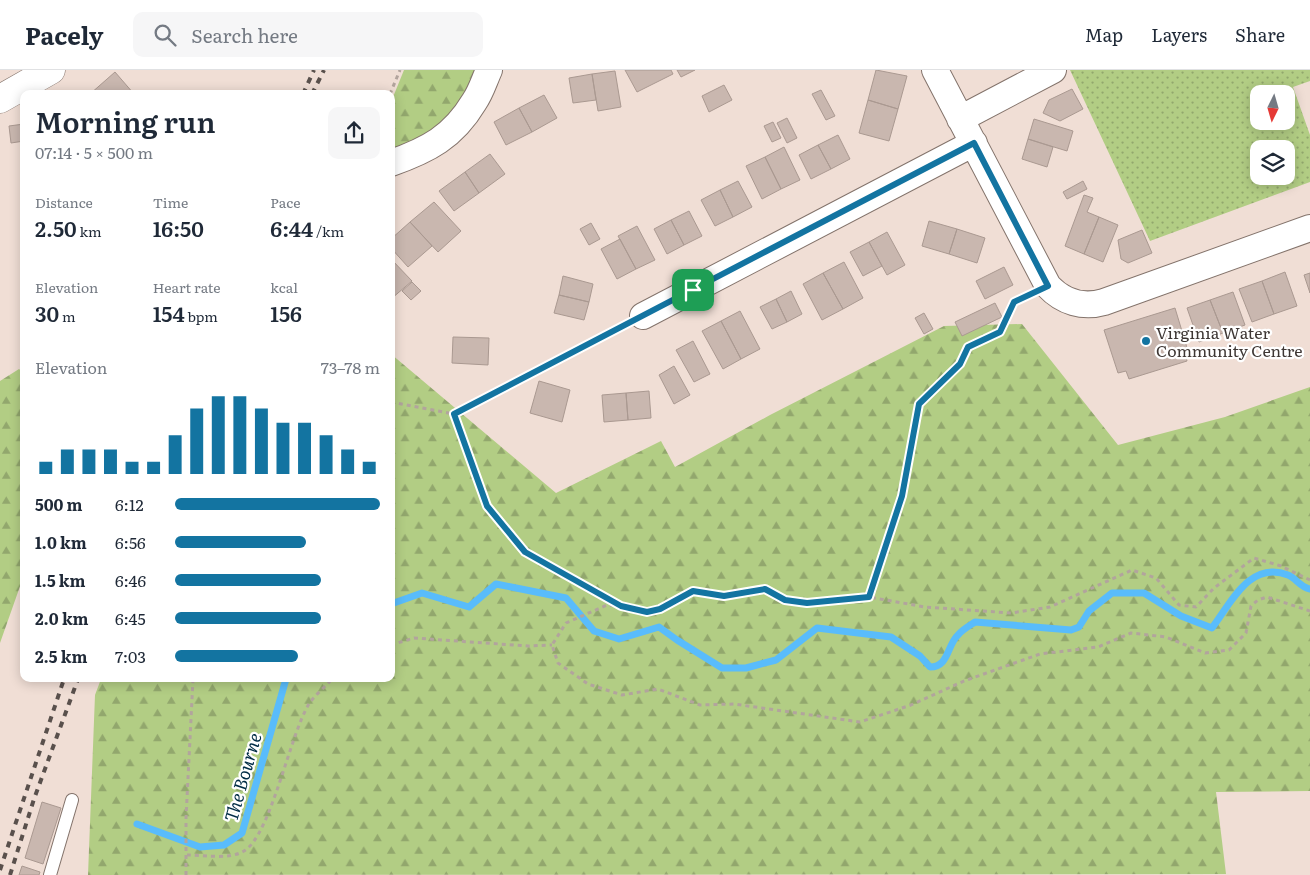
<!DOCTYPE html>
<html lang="en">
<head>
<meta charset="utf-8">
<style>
	:root { --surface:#fff; --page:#f6f6f7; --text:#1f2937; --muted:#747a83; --line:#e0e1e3; --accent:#1374a1 }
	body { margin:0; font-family:Literata,serif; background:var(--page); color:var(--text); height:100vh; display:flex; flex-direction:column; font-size:19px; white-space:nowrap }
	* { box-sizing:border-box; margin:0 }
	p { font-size:16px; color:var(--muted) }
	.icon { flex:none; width:28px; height:28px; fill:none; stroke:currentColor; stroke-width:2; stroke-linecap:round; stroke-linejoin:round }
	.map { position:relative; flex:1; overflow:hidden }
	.side { position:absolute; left:20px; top:20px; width:375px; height:592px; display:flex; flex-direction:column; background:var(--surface); border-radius:10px; box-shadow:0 2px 12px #0003 }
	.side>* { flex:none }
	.needle { width:32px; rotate:185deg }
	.controls { position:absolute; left:1250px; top:15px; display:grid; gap:10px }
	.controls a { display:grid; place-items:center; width:45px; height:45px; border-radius:10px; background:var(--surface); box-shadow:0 2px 12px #0003; font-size:25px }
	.pin { position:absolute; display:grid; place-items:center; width:42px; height:42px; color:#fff; margin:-21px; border-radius:10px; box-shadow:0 2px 8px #0006 }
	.round { display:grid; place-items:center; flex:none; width:52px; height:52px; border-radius:10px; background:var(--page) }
	.head { display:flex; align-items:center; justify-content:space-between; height:85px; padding:0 15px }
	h1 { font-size:28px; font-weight:600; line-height:38px }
	.figures { display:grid; grid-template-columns:repeat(3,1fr); gap:8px; height:85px; padding:5px 15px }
	.figures div { display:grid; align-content:center }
	.figures b { font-size:21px; font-weight:600 }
	.figures small { font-size:14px; font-weight:400 }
	.figures p { font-size:14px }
	.chart { height:140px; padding:10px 15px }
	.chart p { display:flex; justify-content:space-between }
	.chart svg { width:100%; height:90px; margin-top:5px; stroke:var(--accent); stroke-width:6 }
	ul { padding:0 15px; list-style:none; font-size:16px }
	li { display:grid; grid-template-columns:80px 60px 1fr; align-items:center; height:38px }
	li i { height:12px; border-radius:6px; background:var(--accent) }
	header { display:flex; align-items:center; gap:30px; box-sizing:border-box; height:70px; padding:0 25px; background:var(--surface); border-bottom:1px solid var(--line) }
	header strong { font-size:24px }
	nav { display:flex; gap:28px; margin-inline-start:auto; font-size:18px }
	.search { width:350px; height:45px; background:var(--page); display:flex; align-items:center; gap:12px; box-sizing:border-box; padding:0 18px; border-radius:10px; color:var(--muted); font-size:19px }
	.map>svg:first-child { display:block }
</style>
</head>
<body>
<header>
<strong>Pacely</strong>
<div class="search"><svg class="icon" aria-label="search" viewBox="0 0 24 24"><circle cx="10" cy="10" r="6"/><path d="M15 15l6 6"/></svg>Search here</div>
<nav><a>Map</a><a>Layers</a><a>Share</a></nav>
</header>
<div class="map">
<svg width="1310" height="805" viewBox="0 0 1310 805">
	<defs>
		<pattern id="forest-firs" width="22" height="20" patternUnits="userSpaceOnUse" patternTransform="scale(1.25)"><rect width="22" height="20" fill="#b2cd84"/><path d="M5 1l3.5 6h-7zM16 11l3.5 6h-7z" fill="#92a76d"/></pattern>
		<pattern id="park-dots" width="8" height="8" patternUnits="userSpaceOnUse" patternTransform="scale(1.25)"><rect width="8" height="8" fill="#b2cd84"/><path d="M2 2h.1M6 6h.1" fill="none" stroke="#92a76d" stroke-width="1.8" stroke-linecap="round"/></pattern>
	</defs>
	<rect width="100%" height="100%" fill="#f0ded5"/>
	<path fill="url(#forest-firs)" d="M404 0H478L469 20 437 60 391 82V32Z
		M1022 254 1118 375 1225 347 1310 317V721L1216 722 1226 804 88 805 95 625 101 609H391V284L556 423 661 371 675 397 770 345 944 256Z
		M19 299 24 303V505L0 573V311Z"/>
	<path fill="url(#park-dots)" fill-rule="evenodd" d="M1070 0H1310V11L1293 17 1310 65V112L1150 171ZM1259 24H1286V51H1259ZM1259 79H1286V106H1259Z"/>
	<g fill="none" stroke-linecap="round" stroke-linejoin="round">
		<path stroke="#59bcfb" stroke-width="7" d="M391 534 422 523 469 537 496 514 566 528 594 561 619 569 659 557 677 570 722 598H746L776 590 817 558 891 567 920 586 930 597C949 597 947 575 958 565 962 560 969 556 975 552L1071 560 1079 557 1089 541 1112 523H1144L1181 546 1212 558C1231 533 1250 490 1288 505 1296 508 1300 517 1310 519
			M137 754 200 777 224 775 242 763 286 609"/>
	</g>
	<path fill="#c9b7af" stroke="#aa9991" d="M625 0H671L673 4 637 22Z
		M677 0H695L681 7Z
		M876 0 907 6 898 39 868 30Z
		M615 1 621 37 598 41 592 4Z
		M115 2 134 24H90Z
		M592 4 596 30 573 33 569 8Z
		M724 15 732 30 709 42 702 26Z
		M1072 19 1083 39 1060 51 1043 43 1049 30Z
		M821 20 835 46 826 50 812 24Z
		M544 25 557 48 532 62 519 38Z
		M868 30 898 39 889 71 859 63Z
		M519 38 532 62 506 75 494 52Z
		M787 48 797 68 787 73 777 53Z
		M1034 49 1073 61 1067 81 1028 69Z
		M773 52 781 68 772 72 764 56Z
		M24 54V71L11 73 9 56Z
		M838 65 850 89 831 99 818 75Z
		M1028 69 1053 77 1047 97 1022 89Z
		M818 75 831 99 811 109 799 85Z
		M784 77 800 110 781 119 765 87Z
		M490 84 505 104 479 123 465 102Z
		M765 87 781 119 762 129 746 96Z
		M465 102 479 123 454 141 439 121Z
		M738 111 752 137 733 147 720 120Z
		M1083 111 1087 119 1067 129 1063 122Z
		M720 120 733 147 715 156 701 130Z
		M1084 125 1093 128 1087 142 1099 147 1084 184 1065 176Z
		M434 132 461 161 438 182 410 152Z
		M689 141 702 166 684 175 671 150Z
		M1099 147 1118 155 1103 192 1084 184Z
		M671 150 684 175 667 184 654 159Z
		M929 151 957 159 949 184 922 176Z
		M410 152 432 176 408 197 391 178V169Z
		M591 153 600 169 589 175 580 159Z
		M637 156 655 190 636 199 618 166Z
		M957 159 985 168 977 193 949 184Z
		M1142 160 1152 183 1128 193 1121 189 1118 170Z
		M887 162 905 195 887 205 869 172Z
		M620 169 636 199 617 209 601 179Z
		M869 172 882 196 863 206 850 182Z
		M391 189 412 211 391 229Z
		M844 192 863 228 843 239 823 203Z
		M1004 197 1013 215 985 229 976 211Z
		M1285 202 1297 236 1274 244 1262 211Z
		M823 203 843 239 822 250 803 214Z
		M1310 203V223L1304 205Z
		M563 206 593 214 589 232 559 225Z
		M1262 211 1274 244 1252 252 1239 219Z
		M412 212 421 221 411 230 402 221Z
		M791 221 802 244 787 252 776 229Z
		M1233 222 1245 255 1223 263 1210 230Z
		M559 225 589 232 584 250 554 243Z
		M776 229 787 252 772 259 760 237Z
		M1210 230 1223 263 1199 272 1187 238Z
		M995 233 1002 247 962 266 955 252Z
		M1175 238 1188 281 1185 282 1187 291 1129 309 1126 301 1118 303 1104 260Z
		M740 241 760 279 741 289 721 251Z
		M924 243 933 259 924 264 915 248Z
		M721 251 741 289 723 299 702 261Z
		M453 267 489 268 488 295 452 293Z
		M693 271 710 304 694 312 676 280Z
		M674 296 690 325 674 334 659 305Z
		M539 311 570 320 562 352 530 343Z
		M649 321 651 348 628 350 626 323Z
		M626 323 628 350 604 352 602 325Z
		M42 732 61 738 43 794 25 788Z
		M22 796 40 802 39 805H19Z"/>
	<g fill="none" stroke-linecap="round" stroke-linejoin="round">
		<defs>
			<path id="service" d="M50 805 72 730"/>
			<path id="minor" d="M935 0 1048 216C1063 232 1083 238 1104 232L1310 158
				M960 49 1053 0
				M391 93C428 80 453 67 474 32 481 22 484 11 489 0
				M643 246 974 73"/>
			<path id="tertiary" d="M0 29 51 0"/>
		</defs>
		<use href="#service" stroke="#83736b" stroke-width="14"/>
		<use href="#minor" stroke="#83736b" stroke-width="28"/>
		<use href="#tertiary" stroke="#83736b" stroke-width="29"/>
		<path stroke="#b2a49d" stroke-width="3" stroke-dasharray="4 4" stroke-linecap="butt" d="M390 24 400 0
			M391 332 454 344 623 256
			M454 344 487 436 525 482 621 535
			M1310 510 1281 496 1254 488 1214 518 1196 537 1179 535 1156 508 1132 500 1050 537 1011 543 925 537 869 527 807 533 785 530 765 519 724 526 693 521 660 539 647 542 621 536 607 535 566 553 552 575 558 593 588 614 622 625 658 619 700 635 734 634 860 652 911 635 964 611 1040 584 1098 577 1131 563 1166 567 1205 583 1229 580 1246 563 1251 536 1258 530 1267 527 1310 541
			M869 527 902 426 919 334 960 294 968 277 1000 262 1014 232 1027 226
			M391 575 414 568 528 576 552 575
			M187 785C204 785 229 790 244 781 271 765 290 664 309 634 315 625 325 617 332 609
			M186 805V748L193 609"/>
		<use href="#service" stroke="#fff" stroke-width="12"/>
		<use href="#minor" stroke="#fff" stroke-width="26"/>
		<use href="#tertiary" stroke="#fff" stroke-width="28"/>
		<path stroke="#59504c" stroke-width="4" stroke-dasharray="6 6" stroke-linecap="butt" d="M303 24 314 0
			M312 24 324 0
			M0 800 64 609
			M10 805 34 729 78 609"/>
	</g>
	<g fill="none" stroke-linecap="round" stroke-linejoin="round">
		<defs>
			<path id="route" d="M974 73 1048 216 1014 232 1000 262 968 277 960 294 919 334 902 426 869 527 807 533 785 530 765 519 724 526 693 521 660 539 647 542 621 536 525 482 487 436 454 344Z"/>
		</defs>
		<use href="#route" stroke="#fff" stroke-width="10"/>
		<use href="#route" stroke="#1374a1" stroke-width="6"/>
	</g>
	<circle fill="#1374a1" stroke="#fff" stroke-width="2" cx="1146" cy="271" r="5"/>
	<g text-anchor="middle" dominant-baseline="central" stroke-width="4.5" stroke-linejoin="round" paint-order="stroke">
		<g font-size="16" fill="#3d3633" stroke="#fff" text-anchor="start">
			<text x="1156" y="262">Virginia Water<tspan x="1156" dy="18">Community Centre</tspan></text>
		</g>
		<g font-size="18" font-style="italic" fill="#002c45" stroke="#fff">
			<text transform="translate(242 707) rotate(-74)">The Bourne</text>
		</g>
	</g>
</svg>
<div class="controls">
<a><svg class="needle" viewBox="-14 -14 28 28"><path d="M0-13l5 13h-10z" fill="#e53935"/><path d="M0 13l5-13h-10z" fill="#747a83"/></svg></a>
<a><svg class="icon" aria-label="layers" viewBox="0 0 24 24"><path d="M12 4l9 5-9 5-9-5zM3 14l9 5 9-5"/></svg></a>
</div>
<div class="pin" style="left:693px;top:220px;background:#1e9e55"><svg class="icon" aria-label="arrive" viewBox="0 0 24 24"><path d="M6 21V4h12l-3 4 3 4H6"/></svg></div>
<section class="side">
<div class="head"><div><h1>Morning run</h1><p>07:14 · 5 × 500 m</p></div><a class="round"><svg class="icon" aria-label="share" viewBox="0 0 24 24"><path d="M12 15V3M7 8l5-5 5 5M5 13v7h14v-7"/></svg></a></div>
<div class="figures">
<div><p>Distance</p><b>2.50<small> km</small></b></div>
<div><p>Time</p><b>16:50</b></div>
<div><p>Pace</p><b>6:44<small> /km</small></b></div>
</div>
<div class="figures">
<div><p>Elevation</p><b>30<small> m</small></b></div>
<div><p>Heart rate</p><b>154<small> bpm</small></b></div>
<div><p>kcal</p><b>156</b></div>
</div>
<div class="chart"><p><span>Elevation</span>73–78 m</p>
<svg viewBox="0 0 160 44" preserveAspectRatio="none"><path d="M5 44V38M15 44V32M25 44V32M35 44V32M45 44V38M55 44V38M65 44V25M75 44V12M85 44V6M95 44V6M105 44V12M115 44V19M125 44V19M135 44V25M145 44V32M155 44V38"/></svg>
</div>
<ul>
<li><b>500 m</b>6:12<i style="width:100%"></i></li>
<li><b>1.0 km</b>6:56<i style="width:64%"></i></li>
<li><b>1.5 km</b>6:46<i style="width:71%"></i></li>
<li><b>2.0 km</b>6:45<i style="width:71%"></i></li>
<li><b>2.5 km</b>7:03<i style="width:60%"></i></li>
</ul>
</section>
</div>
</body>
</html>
